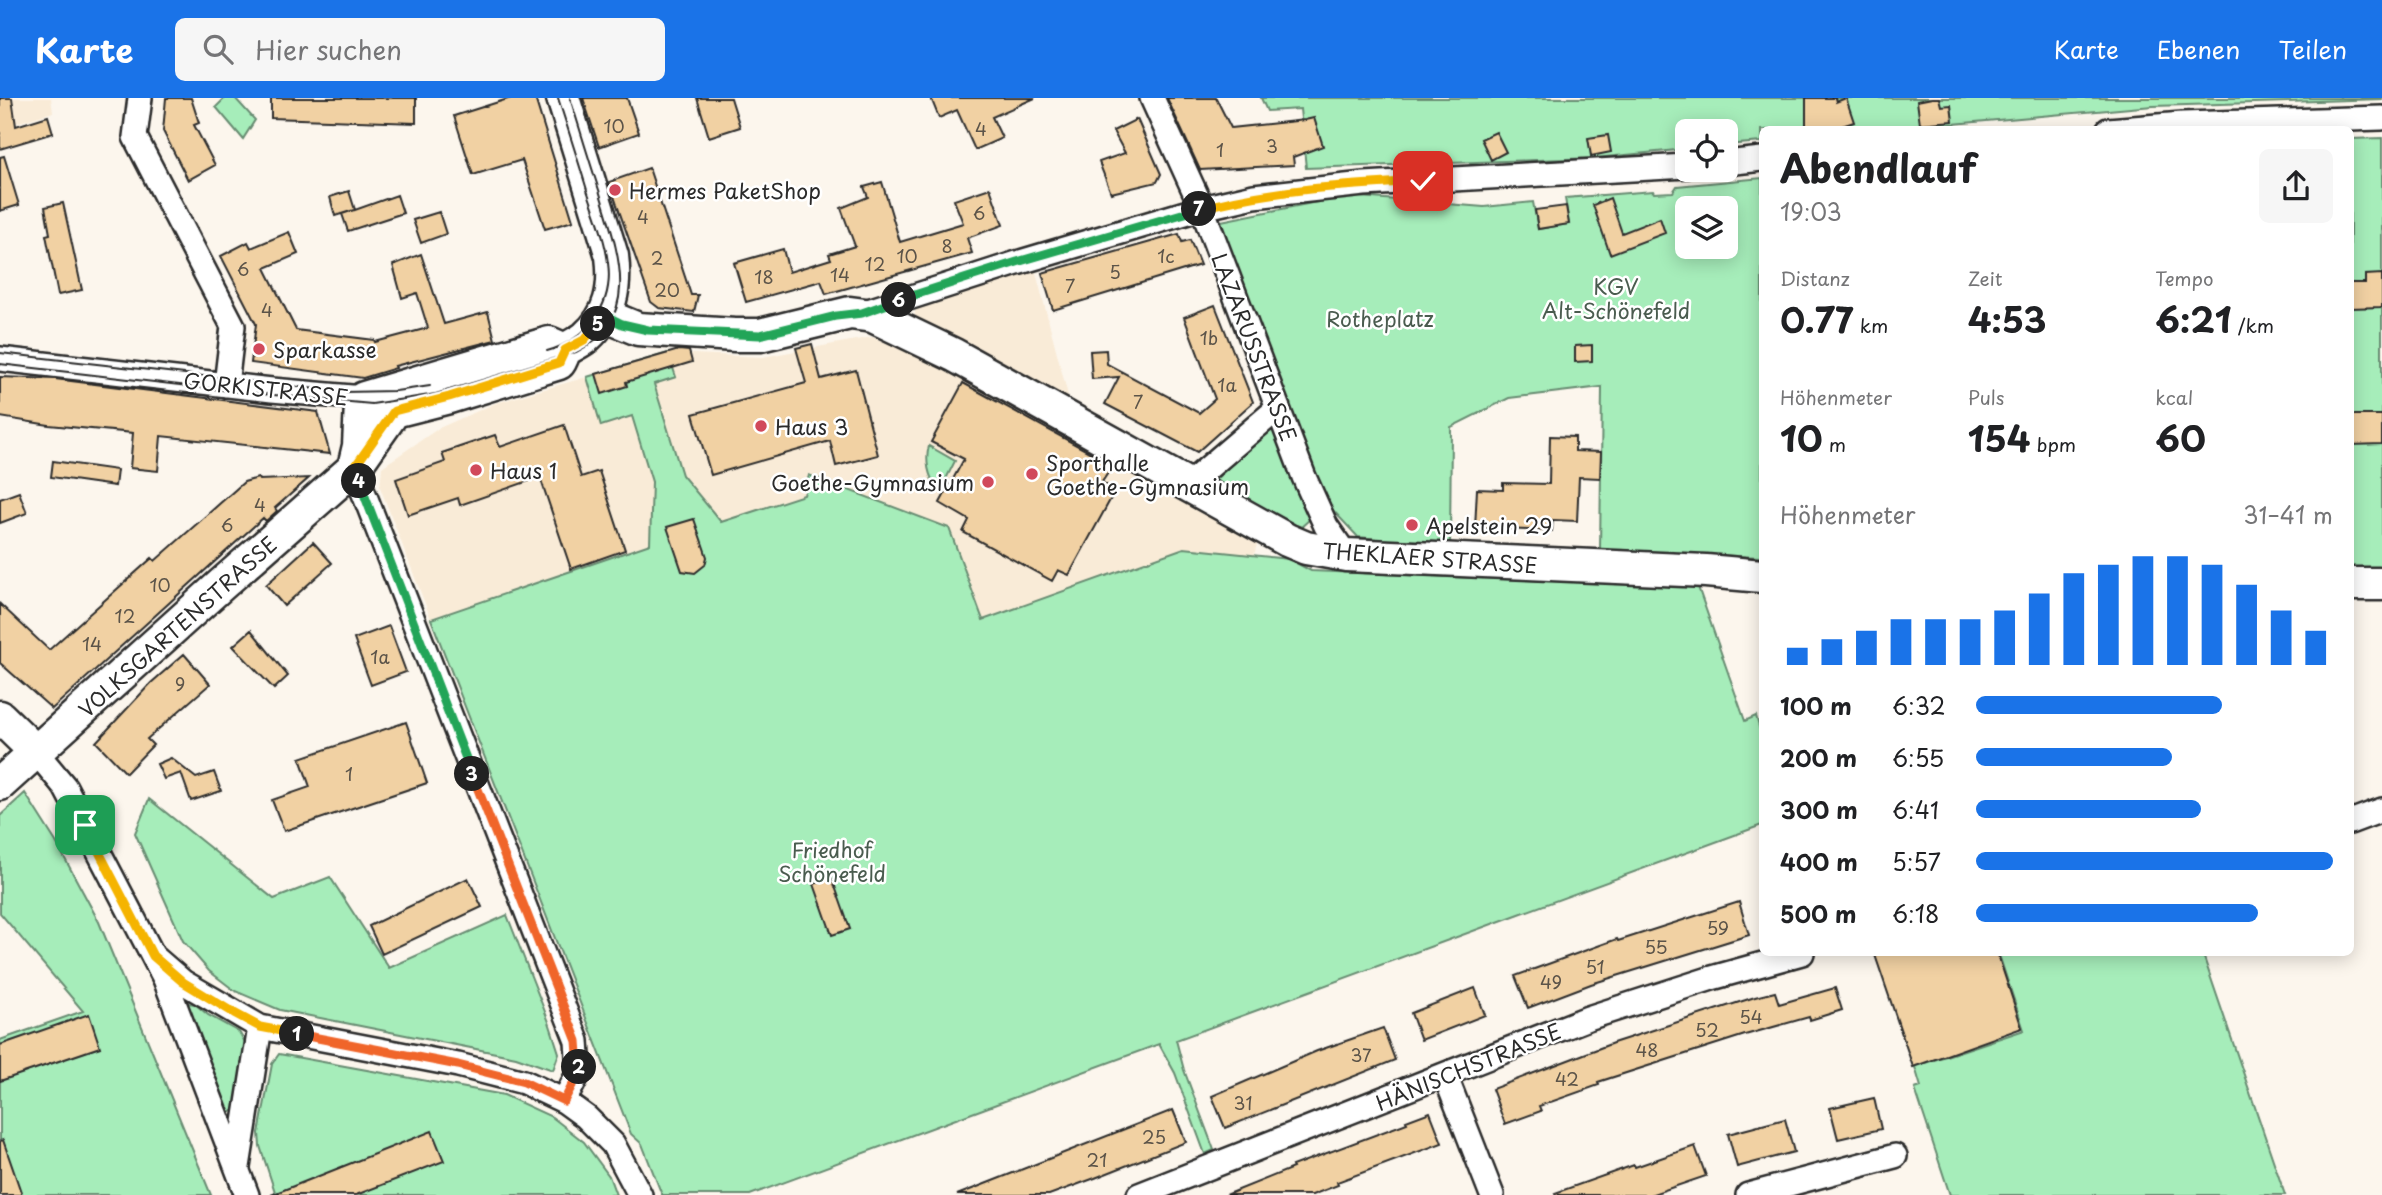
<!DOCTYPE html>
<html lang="de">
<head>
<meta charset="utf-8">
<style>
	:root { --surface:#fff; --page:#f6f6f6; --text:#202124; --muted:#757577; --accent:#1a73e8 }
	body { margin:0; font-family:"Playpen Sans",sans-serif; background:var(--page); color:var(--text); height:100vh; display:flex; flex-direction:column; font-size:26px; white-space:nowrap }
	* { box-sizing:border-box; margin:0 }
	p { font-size:23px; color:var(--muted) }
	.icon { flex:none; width:38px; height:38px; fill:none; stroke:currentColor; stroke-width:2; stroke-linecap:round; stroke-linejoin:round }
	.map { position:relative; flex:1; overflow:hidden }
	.side { position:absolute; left:1759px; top:28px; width:595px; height:830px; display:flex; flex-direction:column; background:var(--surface); border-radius:10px; box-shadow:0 4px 18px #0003 }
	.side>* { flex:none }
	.controls { position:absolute; left:1675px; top:21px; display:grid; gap:14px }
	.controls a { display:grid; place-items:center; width:63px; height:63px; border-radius:10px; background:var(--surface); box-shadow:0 4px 18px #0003; font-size:35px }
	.pin { position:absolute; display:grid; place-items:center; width:60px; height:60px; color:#fff; margin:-30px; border-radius:14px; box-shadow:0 4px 10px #0006 }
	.km { position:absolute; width:35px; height:35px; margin:-18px; border-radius:50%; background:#222; color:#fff; font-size:19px; line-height:35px; text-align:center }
	.round { display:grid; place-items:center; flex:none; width:74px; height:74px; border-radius:10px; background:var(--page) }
	.overview { display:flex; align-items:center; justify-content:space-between; height:119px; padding:0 21px }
	h1 { font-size:38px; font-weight:700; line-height:52px }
	.figures { display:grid; grid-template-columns:repeat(3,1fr); gap:10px; height:119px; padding:7px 21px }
	.figures div { display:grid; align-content:center }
	.figures b { font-size:35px; font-weight:700 }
	.figures small { font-size:19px; font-weight:400 }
	.figures p { font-size:19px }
	.chart { height:196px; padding:14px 21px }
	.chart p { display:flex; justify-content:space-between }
	.chart svg { width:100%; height:126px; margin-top:7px; stroke:var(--accent); stroke-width:6 }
	ul { padding:0 21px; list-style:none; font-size:23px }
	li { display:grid; grid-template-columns:112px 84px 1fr; align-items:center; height:52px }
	li i { height:18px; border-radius:9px; background:var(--accent) }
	header { display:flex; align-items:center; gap:42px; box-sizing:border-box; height:98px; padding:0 35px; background:var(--accent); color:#fff }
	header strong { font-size:33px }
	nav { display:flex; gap:38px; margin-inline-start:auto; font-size:24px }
	.search { width:490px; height:63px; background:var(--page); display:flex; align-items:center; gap:18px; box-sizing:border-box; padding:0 24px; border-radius:10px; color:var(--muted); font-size:26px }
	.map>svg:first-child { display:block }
</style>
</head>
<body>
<header>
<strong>Karte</strong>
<div class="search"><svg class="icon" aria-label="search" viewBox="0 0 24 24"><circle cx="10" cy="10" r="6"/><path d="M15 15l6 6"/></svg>Hier suchen</div>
<nav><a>Karte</a><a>Ebenen</a><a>Teilen</a></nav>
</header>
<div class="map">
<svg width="2382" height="1097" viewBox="0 0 2382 1097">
	<rect width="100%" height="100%" fill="#fcf6ed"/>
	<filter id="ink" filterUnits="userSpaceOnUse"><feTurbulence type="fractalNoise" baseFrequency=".0143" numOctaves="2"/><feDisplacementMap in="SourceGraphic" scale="14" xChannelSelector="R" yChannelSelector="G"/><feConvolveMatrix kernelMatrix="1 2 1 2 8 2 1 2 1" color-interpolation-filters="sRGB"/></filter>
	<g filter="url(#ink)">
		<path fill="#f9ebd7" d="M0 0H51L53 14 0 30Z
			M1035 171 1070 305 914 221 916 209Z
			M872 239 922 259 1162 391 1257 446 1254 457 1184 450 983 522 949 431 808 378 804 397 721 424 682 377 654 285 675 279 668 255 763 259Z
			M587 279 601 328 632 318 652 384 650 446 431 521 380 389 382 369 439 330 496 305Z"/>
		<path fill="#a6edba" stroke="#688c72" stroke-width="2" fill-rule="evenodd" d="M225 0H235L255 22 243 41 216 9Z
			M1261 0H2382V1L2153 8 1897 31 1762 32V44L1726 47V33H1687V51L1595 60 1306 70 1300 11 1267 13Z
			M2382 40V469H2350V41Z
			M1762 80V459L1600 453 1602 289 1509 300 1451 329 1450 448 1358 439 1328 407 1216 124 1347 98 1484 109 1533 104 1538 131 1569 126 1565 100 1653 93 1654 95 1673 94 1677 88ZM1687 110H1726V149H1687Z
			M668 255 676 279 654 286 682 377 721 424 804 397 809 377 949 430 983 522 1184 450 1289 461 1311 473 1698 489 1745 623 1756 618 1762 639V727L1176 942 1184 972 1214 1052 1205 1056 1175 975 1159 946 750 1097H662L642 1046 631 1036 431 521 650 446 652 384 632 318 601 328 587 279Z
			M1274 326 1310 421 1299 431 1214 383Z
			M929 348 955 363 942 389 938 391C928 379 925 362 929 348Z
			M25 695 56 744 99 824 211 1097H0V942L83 913 0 815V718Z
			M149 701 274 801 330 779 389 870 507 817 549 924 559 955 553 972 516 959 280 912 235 893 209 873 183 843 135 735Z
			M1998 854H2202L2285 1097H1950L1915 991 1921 989 1915 969H1913L2024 932Z
			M188 905 195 906 208 917 239 934 246 946 236 1011 228 1016 186 907Z
			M279 956 504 997 552 1019 584 1044 609 1078 616 1097H276L260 1048 259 1035 272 966Z"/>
		<path fill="#f1d1a3" stroke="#2b2b2b" stroke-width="2" d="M0 0H12L16 28 48 18 53 35 0 51Z
			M166 0H191L199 25 194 27 215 67 188 82 163 33Z
			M271 0H416V25L271 20Z
			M511 0H535L573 123 545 131 522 62 473 77 454 18Z
			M583 0H627L639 35 599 49Z
			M697 0H731L740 29 709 39Z
			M931 0H1035L992 19 1002 40 975 52 957 12 939 20Z
			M1167 0H1216L1231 30 1305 22 1314 20 1323 48 1293 59 1294 67 1200 72Z
			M1806 0H1835L1836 4 1846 0 1854 24 1830 32H1806Z
			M1932 0H1939L1941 8 1951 7 1953 23 1920 26 1917 3Z
			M1137 21 1161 76 1157 84 1111 95 1099 64 1125 55 1113 33Z
			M1496 34 1506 54 1491 62 1481 41Z
			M1608 37 1611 54 1591 58 1588 40Z
			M4 58 19 107 0 113V59Z
			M649 70 691 197H698L694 214 659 210 651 204 609 84Z
			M882 84 900 144 963 125 954 102 990 90 1003 127 967 140 972 155 826 196 821 183 746 204 734 165 783 151 789 174 831 161 829 156 855 148 841 110 868 99 864 89Z
			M349 93 355 112 397 97 403 115 348 133 342 116 354 112 335 118 330 99Z
			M1610 100 1622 135 1660 120 1665 135 1610 156 1593 107Z
			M63 105 82 192 58 197 46 137 50 136 45 109Z
			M1566 108 1569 126 1538 131 1535 112Z
			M439 114 446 136 421 145 413 122Z
			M289 134 298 156 265 170 296 232 374 242 375 244 428 230 417 195 402 200 393 167 421 156 444 226 488 214 495 242 395 268 396 270 363 280 251 265 256 226 221 158 248 144 251 150Z
			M1179 136 1182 144 1190 142 1200 167 1053 212 1042 175Z
			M2382 176V209L2350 210V185H2365V177Z
			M1215 207 1253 304 1197 354 1105 306 1119 279 1092 281 1090 253 1106 252 1107 266 1199 315 1215 301 1184 219Z
			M812 246 821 281 856 272 878 357 836 368 830 343 711 377 693 316 806 285 796 250Z
			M1592 247V263L1575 264V248Z
			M679 252 689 253 692 264 626 284 627 288 602 296 596 276Z
			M0 279 55 281 318 314 330 356 161 338 158 373 130 370 133 335 49 327 0 319Z
			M963 285 1113 367 1102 384 1115 393 1069 477 1058 472 1052 483 963 434 969 422 940 405 964 361 931 344Z
			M2350 317H2382V346L2350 347Z
			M564 327 581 379 599 373 625 452 571 471 540 379 460 407 458 400 408 417 396 381 445 364 442 355 495 337 500 349Z
			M1550 338 1575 339V353L1601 354 1600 380 1579 379 1577 423 1553 422 1552 433 1475 430 1477 391 1503 392V385L1549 386Z
			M53 363 117 372 115 388 51 379Z
			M258 380 259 382 309 380 275 410 277 413 266 423 263 420 52 611 0 565V506L49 552 152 460 155 463 244 384Z
			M19 394 27 415 0 425V401Z
			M694 421 707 459 705 467 695 475 682 473 667 429Z
			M313 444 332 465 284 508 266 487Z
			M389 528 406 574 371 587 354 541Z
			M251 532 288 578 274 591 233 548Z
			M184 556 210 586 147 641 153 647 126 675 96 644 151 585Z
			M406 624 427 685 284 733 272 702 310 689 300 660Z
			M171 660 196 680 214 674 221 693 191 703 181 675 164 681 157 666Z
			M468 780 482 809 382 856 369 828Z
			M832 780 850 831 832 837 814 786Z
			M1739 804 1749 837 1591 886 1528 910 1515 878 1617 841 1618 843Z
			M1874 854H1997L2022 930 1913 969Z
			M1475 890 1485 917 1421 942 1411 915Z
			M1835 890 1842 912 1810 922 1809 919 1745 937 1598 984 1599 987 1539 1008 1541 1013 1505 1026 1492 991 1613 945 1755 899 1775 894 1779 906Z
			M89 916 100 949 0 983V947Z
			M1383 930 1395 962 1225 1030 1212 998 1317 953Z
			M1874 1000 1881 1031 1838 1041 1830 1010Z
			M1173 1012 1186 1044 1095 1080 1049 1097H957Z
			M1430 1014 1442 1045 1337 1084 1338 1087 1312 1097H1226L1293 1070 1292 1068 1407 1025 1406 1023Z
			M1785 1021 1794 1054 1737 1069 1728 1036Z
			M432 1033 444 1063 356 1097H271Z
			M3 1042 22 1097H0V1043Z
			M1695 1048 1706 1078 1650 1097H1556L1555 1095 1634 1067 1635 1069Z"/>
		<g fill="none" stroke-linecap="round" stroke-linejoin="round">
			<defs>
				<path id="street" d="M140 0 135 39 233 228 226 287
					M1152 0 1202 110 1304 379 1326 428 1346 457
					M2108 32 2183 26 2382 20
					M1726 65 1762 61
					M862 215 1017 165 1202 110 1254 98 1364 86 1687 68
					M0 261 272 292 363 300
					M354 370 577 943 579 974 564 1003
					M1188 387 1278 310
					M36 654 65 689 165 881 247 1097
					M2350 724 2382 712
					M153 858 183 884 260 929 458 967 524 984 564 1003 586 1019 613 1046 640 1097
					M1445 977 1492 1097
					M238 1069 260 929
					M1139 1097 1588 920 1712 880 1802 855
					M1748 1097 1895 1058"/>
				<path id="secondary" d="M604 217 638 231 735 237H760L850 215 873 218 954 257 1287 442 1306 450 1346 457 1706 473 1762 478
					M355 365 359 348 361 306 364 300 549 245 565 252
					M2350 486H2382
					M0 619 36 654
					M0 686 221 487 354 370 394 313 449 299 559 265C562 261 563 254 567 251 572 247 580 244 586 239 611 217 616 190 612 158L563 0"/>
			</defs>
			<use href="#street" stroke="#2b2b2b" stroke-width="28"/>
			<use href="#secondary" stroke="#2b2b2b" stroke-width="37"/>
			<use href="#street" stroke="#fff" stroke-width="23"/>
			<use href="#secondary" stroke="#fff" stroke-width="32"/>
			<path stroke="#2b2b2b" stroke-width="2" d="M547 253C587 242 614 207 608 165 605 140 595 116 587 92 578 62 568 31 558 0
				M0 255 343 294 396 293 430 288
				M0 266 231 293 372 306 436 296 576 254C646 219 616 149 599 92 589 62 580 31 570 0"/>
		</g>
	</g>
	<g fill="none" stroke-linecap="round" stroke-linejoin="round" filter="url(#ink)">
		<defs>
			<path id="split-1" d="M85 727 153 858 183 884 234 915 260 929 297 936"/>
			<path id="split-2" d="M297 936 458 967 524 984 564 1003 579 974V969"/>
			<path id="split-3" d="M472 676 577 943 579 969"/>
			<path id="split-4" d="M359 383 472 676"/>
			<path id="split-5" d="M359 383 354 370 394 313 449 299 559 265 565 252 584 242 598 226"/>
			<path id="split-6" d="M598 226 604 217 622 226 648 232 760 237 836 218 862 215 899 202"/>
			<path id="split-7" d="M899 202 1017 164 1199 111"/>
			<path id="split-8" d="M1199 111C1272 91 1347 87 1423 83"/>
		</defs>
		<use href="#split-1" stroke="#fff" stroke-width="14"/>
		<use href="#split-2" stroke="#fff" stroke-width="14"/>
		<use href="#split-3" stroke="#fff" stroke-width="14"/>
		<use href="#split-4" stroke="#fff" stroke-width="14"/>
		<use href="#split-5" stroke="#fff" stroke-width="14"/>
		<use href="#split-6" stroke="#fff" stroke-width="14"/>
		<use href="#split-7" stroke="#fff" stroke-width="14"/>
		<use href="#split-8" stroke="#fff" stroke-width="14"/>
		<use href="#split-1" stroke="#f5b400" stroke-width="9"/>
		<use href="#split-2" stroke="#f0652b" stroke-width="9"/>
		<use href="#split-3" stroke="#f0652b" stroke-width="9"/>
		<use href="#split-4" stroke="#22a559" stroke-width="9"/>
		<use href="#split-5" stroke="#f5b400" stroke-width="9"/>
		<use href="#split-6" stroke="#22a559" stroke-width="9"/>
		<use href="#split-7" stroke="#22a559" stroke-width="9"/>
		<use href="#split-8" stroke="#f5b400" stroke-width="9"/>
	</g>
	<g fill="#d1495b" stroke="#fff" stroke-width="2.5">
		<circle cx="615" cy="92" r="7"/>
		<circle cx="259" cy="251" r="7"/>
		<circle cx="761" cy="328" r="7"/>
		<circle cx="476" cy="372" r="7"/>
		<circle cx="1032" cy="376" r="7"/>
		<circle cx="988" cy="384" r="7"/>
		<circle cx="1412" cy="427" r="7"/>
	</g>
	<g text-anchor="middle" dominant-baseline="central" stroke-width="5" stroke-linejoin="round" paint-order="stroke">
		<g font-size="18" fill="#5c5449">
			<text x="614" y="27">10</text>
			<text x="981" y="30">4</text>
			<text x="1272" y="47">3</text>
			<text x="1220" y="51">1</text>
			<text x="979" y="114">6</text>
			<text x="643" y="118">4</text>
			<text x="947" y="147">8</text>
			<text x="907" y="157">10</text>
			<text x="1166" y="157">1c</text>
			<text x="657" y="159">2</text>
			<text x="875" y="165">12</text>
			<text x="243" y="170">6</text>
			<text x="1115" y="173">5</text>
			<text x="840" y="176">14</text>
			<text x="764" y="178">18</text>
			<text x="1070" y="187">7</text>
			<text x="667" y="191">20</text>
			<text x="267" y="211">4</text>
			<text x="1209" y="239">1b</text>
			<text x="1227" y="286">1a</text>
			<text x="1138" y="303">7</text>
			<text x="260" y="406">4</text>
			<text x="227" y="426">6</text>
			<text x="160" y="486">10</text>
			<text x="125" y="517">12</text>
			<text x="92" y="545">14</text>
			<text x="380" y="558">1a</text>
			<text x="180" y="585">9</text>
			<text x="349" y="675">1</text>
			<text x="1718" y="829">59</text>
			<text x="1656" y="848">55</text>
			<text x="1595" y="868">51</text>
			<text x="1551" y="883">49</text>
			<text x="1751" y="918">54</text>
			<text x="1707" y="931">52</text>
			<text x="1647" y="951">48</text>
			<text x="1361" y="956">37</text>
			<text x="1567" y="980">42</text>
			<text x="1243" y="1004">31</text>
			<text x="1154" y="1038">25</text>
			<text x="1097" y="1061">21</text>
		</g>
		<g font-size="21" fill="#2b2b2b" stroke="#fff" text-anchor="start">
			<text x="629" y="92">Hermes PaketShop</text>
			<text x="273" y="251">Sparkasse</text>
			<text x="775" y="328">Haus 3</text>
			<text x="1046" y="364">Sporthalle<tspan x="1046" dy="24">Goethe-Gymnasium</tspan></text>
			<text x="490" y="372">Haus 1</text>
			<text x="974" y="384" text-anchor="end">Goethe-Gymnasium</text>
			<text x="1426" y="427">Apelstein 29</text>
		</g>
		<g font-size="21" fill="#4a5c4f" stroke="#fff">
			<text x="1616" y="188">KGV<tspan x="1616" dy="24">Alt-Schönefeld</tspan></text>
			<text x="1380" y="220">Rotheplatz</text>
			<text x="832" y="751">Friedhof<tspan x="832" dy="24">Schönefeld</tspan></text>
		</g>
		<g font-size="21" fill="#2b2b2b" stroke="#fff">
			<text transform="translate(1255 249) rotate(69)">LAZARUSSTRASSE</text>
			<text transform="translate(266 290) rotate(6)">GORKISTRASSE</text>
			<text transform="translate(1430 459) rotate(4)">THEKLAER STRASSE</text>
			<text transform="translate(177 528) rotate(-42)">VOLKSGARTENSTRASSE</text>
			<text transform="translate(1468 968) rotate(-22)">HÄNISCHSTRASSE</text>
		</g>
	</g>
</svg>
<div class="controls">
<a><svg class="icon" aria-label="locate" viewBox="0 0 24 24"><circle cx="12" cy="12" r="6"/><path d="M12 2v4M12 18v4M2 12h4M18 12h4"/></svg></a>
<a><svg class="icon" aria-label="layers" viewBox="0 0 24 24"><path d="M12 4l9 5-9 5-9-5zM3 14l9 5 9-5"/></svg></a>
</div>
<div class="pin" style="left:85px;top:727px;background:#1e9e55"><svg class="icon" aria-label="arrive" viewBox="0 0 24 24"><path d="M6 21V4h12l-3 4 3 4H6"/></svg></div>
<div class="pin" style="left:1423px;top:83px;background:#d93025"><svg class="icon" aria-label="check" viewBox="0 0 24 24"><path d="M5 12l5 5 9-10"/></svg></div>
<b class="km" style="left:297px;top:936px">1</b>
<b class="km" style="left:579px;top:969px">2</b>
<b class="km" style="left:472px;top:676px">3</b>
<b class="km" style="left:359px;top:383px">4</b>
<b class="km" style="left:598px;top:226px">5</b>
<b class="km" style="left:899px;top:202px">6</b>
<b class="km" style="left:1199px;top:111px">7</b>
<section class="side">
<div class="overview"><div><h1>Abendlauf</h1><p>19:03</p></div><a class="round"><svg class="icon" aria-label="share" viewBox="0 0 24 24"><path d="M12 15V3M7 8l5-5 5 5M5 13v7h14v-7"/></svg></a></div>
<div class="figures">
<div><p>Distanz</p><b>0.77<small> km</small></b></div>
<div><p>Zeit</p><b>4:53</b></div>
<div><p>Tempo</p><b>6:21<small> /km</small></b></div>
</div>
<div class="figures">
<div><p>Höhenmeter</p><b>10<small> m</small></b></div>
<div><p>Puls</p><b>154<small> bpm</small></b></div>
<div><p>kcal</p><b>60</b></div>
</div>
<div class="chart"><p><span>Höhenmeter</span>31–41 m</p>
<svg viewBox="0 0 160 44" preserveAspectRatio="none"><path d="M5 44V38M15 44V35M25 44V32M35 44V28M45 44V28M55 44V28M65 44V25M75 44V19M85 44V12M95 44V9M105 44V6M115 44V6M125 44V9M135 44V16M145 44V25M155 44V32"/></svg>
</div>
<ul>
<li><b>100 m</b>6:32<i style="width:69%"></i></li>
<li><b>200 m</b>6:55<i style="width:55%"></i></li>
<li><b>300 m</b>6:41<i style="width:63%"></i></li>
<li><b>400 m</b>5:57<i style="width:100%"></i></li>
<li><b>500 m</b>6:18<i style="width:79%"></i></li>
</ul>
</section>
</div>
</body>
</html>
